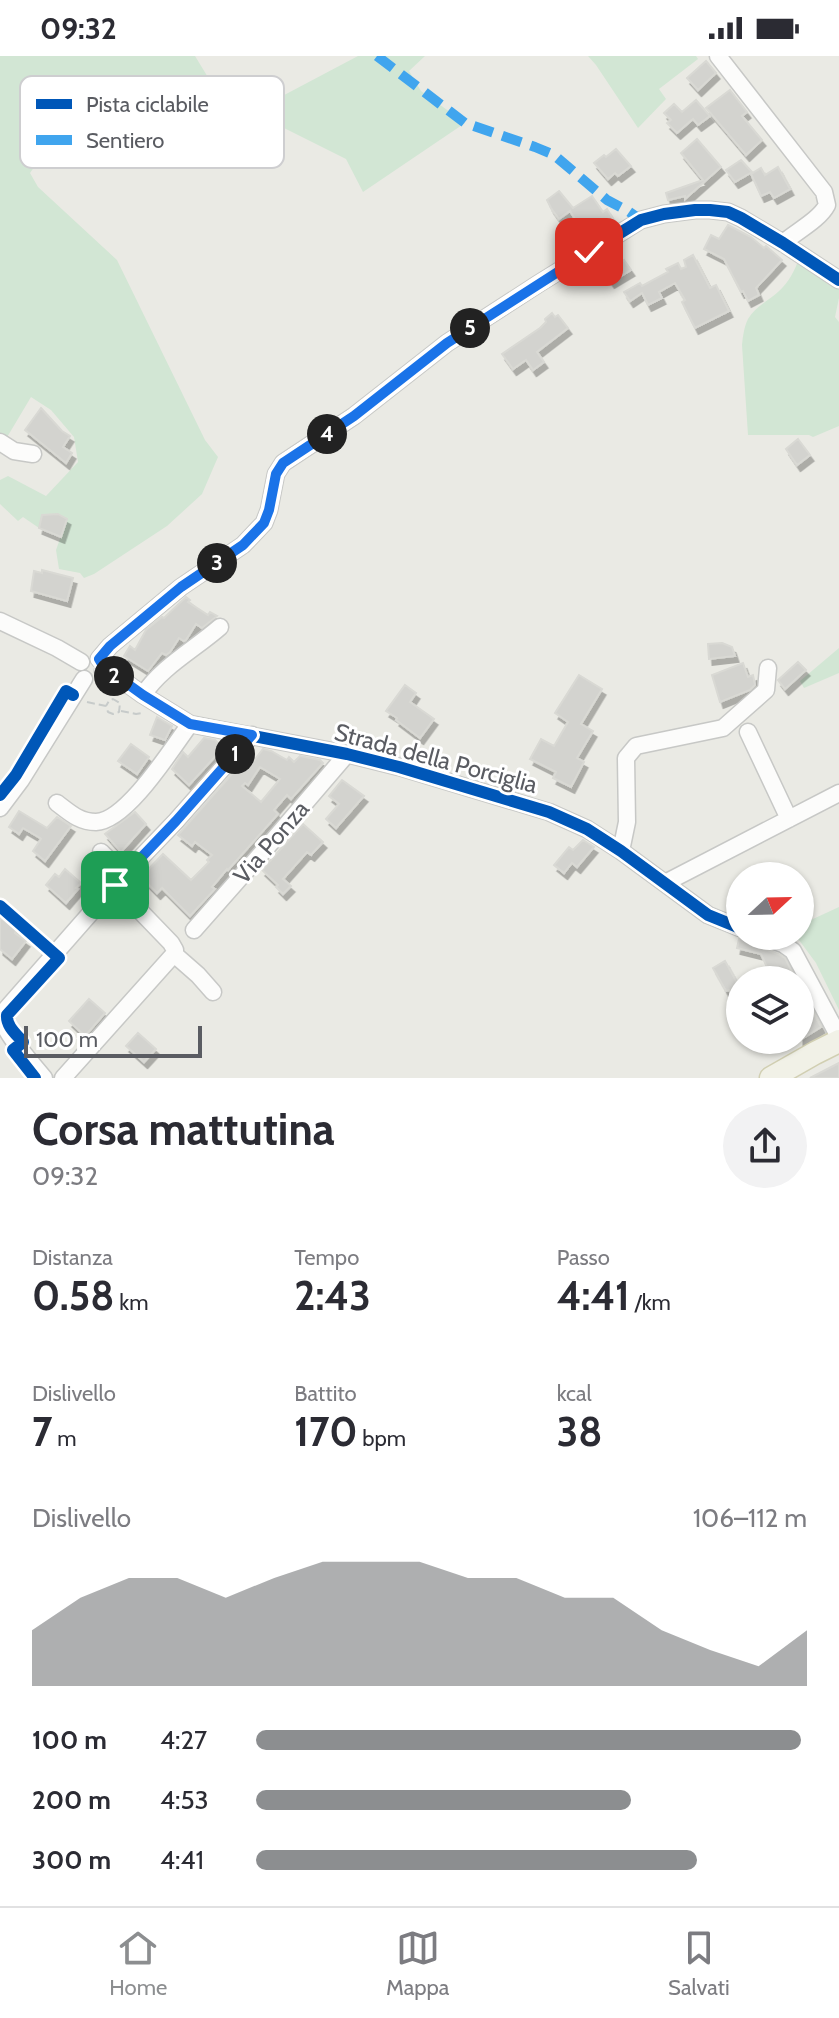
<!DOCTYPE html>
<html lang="it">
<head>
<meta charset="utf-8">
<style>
	:root { --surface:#fff; --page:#f2f2f3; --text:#2b2b33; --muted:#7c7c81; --line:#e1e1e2; --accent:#8c8e90 }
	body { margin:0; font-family:Cabin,sans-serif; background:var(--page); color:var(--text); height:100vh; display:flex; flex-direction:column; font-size:30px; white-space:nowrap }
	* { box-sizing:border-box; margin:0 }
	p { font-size:26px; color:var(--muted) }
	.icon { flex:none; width:44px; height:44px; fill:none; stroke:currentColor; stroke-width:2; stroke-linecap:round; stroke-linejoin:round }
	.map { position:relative; height:1022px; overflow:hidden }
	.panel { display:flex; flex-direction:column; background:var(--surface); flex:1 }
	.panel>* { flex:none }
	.needle { width:52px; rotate:68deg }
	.buttons { position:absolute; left:726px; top:806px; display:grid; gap:16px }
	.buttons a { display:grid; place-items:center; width:88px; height:88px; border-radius:50%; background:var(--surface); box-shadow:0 2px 6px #0004; font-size:40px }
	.scale { position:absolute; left:24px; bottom:20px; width:178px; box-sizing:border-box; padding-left:8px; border:4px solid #5a5c62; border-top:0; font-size:22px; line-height:28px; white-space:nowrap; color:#5a5c62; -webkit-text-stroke:6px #fff; paint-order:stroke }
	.pin { position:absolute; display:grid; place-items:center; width:68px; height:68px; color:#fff; margin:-34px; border-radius:16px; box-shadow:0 4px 12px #0006 }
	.km { position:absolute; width:40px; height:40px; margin:-20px; border-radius:50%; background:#222; color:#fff; font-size:22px; line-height:40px; text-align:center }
	.round { display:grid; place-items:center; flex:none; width:84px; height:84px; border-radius:42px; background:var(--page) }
	.head { display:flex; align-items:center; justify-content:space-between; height:136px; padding:0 32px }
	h1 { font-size:44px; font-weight:700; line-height:60px }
	.figures { display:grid; grid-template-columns:repeat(3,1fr); gap:12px; height:136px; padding:8px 32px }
	.figures div { display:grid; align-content:center }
	.figures b { font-size:40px; font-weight:700 }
	.figures small { font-size:22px; font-weight:400 }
	.figures p { font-size:22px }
	.chart { height:224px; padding:16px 32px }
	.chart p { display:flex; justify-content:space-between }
	.chart svg { width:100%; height:144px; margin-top:8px; fill:var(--accent); opacity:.7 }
	ul { padding:0 32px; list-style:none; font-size:26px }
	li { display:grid; grid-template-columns:128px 96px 1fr; align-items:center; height:60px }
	li i { height:20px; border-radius:10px; background:var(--accent) }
	.status { display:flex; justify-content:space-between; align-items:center; height:56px; padding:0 40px; background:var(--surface); direction:ltr }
	.status svg { height:22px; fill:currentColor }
	.tab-bar { display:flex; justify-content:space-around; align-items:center; height:112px; border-top:2px solid var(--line); background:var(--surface); font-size:22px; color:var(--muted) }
	.tab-bar a { display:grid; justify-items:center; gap:4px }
	.tab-bar .selected { color:var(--accent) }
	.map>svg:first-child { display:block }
</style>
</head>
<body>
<div class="status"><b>09:32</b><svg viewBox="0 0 49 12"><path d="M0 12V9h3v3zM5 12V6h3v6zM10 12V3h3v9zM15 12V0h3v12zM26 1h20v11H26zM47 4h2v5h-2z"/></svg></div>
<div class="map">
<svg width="839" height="1022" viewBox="0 0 839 1022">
	<defs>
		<filter id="shadow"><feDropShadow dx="3.5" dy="6" stdDeviation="0" flood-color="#0004"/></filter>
	</defs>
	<rect width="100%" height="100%" fill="#eaeae4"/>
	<path fill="#d2e6d4" d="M0 0H195L228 54 200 50 164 68 175 99 141 79 109 81 37 107 30 117 38 131 117 204 205 384 218 401 202 438 167 470 94 518 84 522 80 517 59 513 56 494 67 463 43 460 39 472 23 461 18 465 0 448V424L8 420 46 440 78 406 74 381 51 354 31 341 3 388 0 386Z
		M358 0H425L409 15 421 35 465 67 363 136 346 103 252 56Z
		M588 0H696L698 3 659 33 666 43 638 72 596 9Z
		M799 202 839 231V242L835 261 839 266V370L813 381 809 379H748L742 289C743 280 744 271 748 263 755 251 768 245 778 236 788 227 795 215 799 202Z
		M839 592V617L804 632 800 625Z
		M839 851V954L816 907 796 880H800V869Z"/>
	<path fill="#d3d3cf" stroke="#d9d9d4" stroke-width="2" fill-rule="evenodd" filter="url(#shadow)" d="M706 5 716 17 698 34 687 22Z
		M730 34 747 56 742 60 762 84 746 99 706 52Z
		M696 44 710 60 698 69 693 63 677 77 667 67 671 64 664 57 674 48 682 56Z
		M697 83 721 111 685 143V140L668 144 666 137 703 124 681 97Z
		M616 93 631 110 618 120 615 117 608 123 594 107 604 99 606 101Z
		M741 104 752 116 735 126 726 114Z
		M778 111 790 133 774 142 770 136 761 140 751 118 761 112 765 119Z
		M559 135 573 152 592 140 603 156 607 153 615 166 588 184 570 155 559 163 551 152 547 144Z
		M728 169 751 181 764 192 766 190 782 204 756 232 759 239 748 245 743 235 741 236 724 203 704 193 711 179 719 183Z
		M693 199 710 232 716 229 729 255 695 272 682 246 685 244 675 227 659 236 662 242 648 249 642 237 630 245 624 236 640 227 642 230 668 216 666 213 678 207 681 213 686 211 684 204Z
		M624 204 631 214 611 226 606 219Z
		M552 257 555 261 558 259 568 272 537 296 544 306 533 314 526 304 513 313 502 298 540 272 546 266 545 263Z
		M41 352 62 375 70 380 63 391 72 397 66 407 25 374Z
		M798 383 810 399 797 409 786 393Z
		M58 458 67 463 61 481 39 472 42 459Z
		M42 514 73 522 67 545 31 535 34 515 42 517Z
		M186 541 190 544 188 546 208 559 210 556 217 560 202 572 196 568 186 584 184 585 179 582 170 596 166 599 162 597 148 615 124 600 130 590 135 594 146 574 162 561 164 562Z
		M722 587 732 591 735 600 709 603 708 588Z
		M798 606 806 614 785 633 778 624Z
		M743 607 748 621 753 619 755 629 750 634 720 646 712 619Z
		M579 619 602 633 581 668 593 675 577 702 584 706 571 731 553 722 556 716 530 703 541 683 554 690 568 666 555 657Z
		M405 629 416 637 410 646 434 663 420 682 396 664 397 662 386 655Z
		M157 661 172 670 165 684 150 679Z
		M204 682 215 684 223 692 189 729 172 713 183 696 188 701Z
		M131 688 149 701 137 718 118 705Z
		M263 693 271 695 287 704 289 701 294 706 300 700 320 704 323 707 291 743 287 739 274 754 278 758 228 814 227 813 212 831 215 833 190 860 162 832 157 837 141 821 163 798 191 824 209 806 207 804 212 799 195 786 192 790 178 779 247 701 253 706ZM260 711 280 723 261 746 242 730 245 727 248 729Z
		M342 724 364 740 336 772 326 763 339 748 329 740Z
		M19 755 47 772 57 761 71 770 45 805 33 795 41 783 40 782 23 772 19 778 9 771Z
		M135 756 146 768 121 796 105 778Z
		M303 768 323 786 311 799 307 796 283 823 291 830 283 838 276 831 278 829 262 814Z
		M583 784 594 791 577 811 572 807 564 817 554 809 569 791 573 794Z
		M65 813 81 827 76 832 78 833 66 847 46 829 55 818 59 821Z
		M0 861 16 874 15 877 26 885 12 903 0 893Z
		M747 880H750L752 886 757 890 778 898 785 902 796 924H773L761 898 737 892 739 883Z
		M725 905 740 932V954L729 934 726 935 713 912Z
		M800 931 821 971 800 984Z
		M89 943 105 957 85 980 69 965Z
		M138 977 156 993 144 1006 126 990Z
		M839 1007V1022H810Z"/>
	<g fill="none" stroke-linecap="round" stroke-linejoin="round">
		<defs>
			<path id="minor" d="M718 0 824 136 827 149C819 164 797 175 783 187
				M0 386 14 395 33 398
				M0 565 57 592 81 606
				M99 603 110 590 181 531 243 489 264 467 269 454 276 418 283 407 354 360 447 287 538 228 641 164 664 158 695 154H710L728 156 741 162 783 187 839 224
				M103 615 118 621 143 639 190 668 347 698 399 711 549 756 587 773 621 795 708 859 740 872
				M143 639C161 611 195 593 220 571
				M748 676 789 763
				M57 747C69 756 79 766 96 766 127 765 172 692 190 668
				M0 752 21 724 84 623
				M621 795 627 766 626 702 636 690 723 672 766 634 768 612
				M101 796 124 819
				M665 827 839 737
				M194 874 275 782 347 698
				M761 880 783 888 793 895 839 981
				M174 898 198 919 213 936
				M44 1022C32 1007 2 975 1 959L124 819 176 765 252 679
				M63 1022 174 898 175 894 171 887 115 829"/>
			<path id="major" d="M771 1022 815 997 839 985"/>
		</defs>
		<use href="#minor" stroke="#c7c8c6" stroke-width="19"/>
		<use href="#major" stroke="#d1cfb2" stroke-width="25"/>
		<path stroke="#c7cbca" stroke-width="2" stroke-dasharray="8 4" stroke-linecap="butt" d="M87 646 106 650 108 656 113 658 119 656 120 647 113 643 109 645 106 650
			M121 655 136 658 142 657"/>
		<use href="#minor" stroke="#fcfcfb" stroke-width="16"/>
		<use href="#major" stroke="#f1f1e7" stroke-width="22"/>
		<path stroke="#40a5ee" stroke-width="10" stroke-dasharray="20 10" stroke-linecap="butt" d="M377 0 465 67 535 91 554 99 607 144 628 155 641 164"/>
		<defs>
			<path id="cycleway" d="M99 603 110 590 181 531 243 489 264 467 269 454 276 418 283 407 354 360 447 287 538 228 641 164 664 158 695 154H710L728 156 741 162 783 187 839 224
				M103 615 118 621 143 639 190 668 347 698 399 711 549 756 587 773 621 795 708 859 740 872
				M0 739 16 719 66 635 73 639
				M0 850 59 902 7 959C6 970 16 978 23 986L13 994 35 1022"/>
		</defs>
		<use href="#cycleway" stroke="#fff" stroke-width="17"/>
		<use href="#cycleway" stroke="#0057b8" stroke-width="12"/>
	</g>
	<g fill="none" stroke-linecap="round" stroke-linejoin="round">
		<defs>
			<path id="route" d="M115 829 176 765 252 679 190 668 143 639 118 621 103 615 102 608 99 603 110 590 181 531 243 489 264 467 269 454 276 418 283 407 354 360 447 287 589 196"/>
		</defs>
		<use href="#route" stroke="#fff" stroke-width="16"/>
		<use href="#route" stroke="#1a73e8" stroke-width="10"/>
	</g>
	<g text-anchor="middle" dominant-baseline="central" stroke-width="6" stroke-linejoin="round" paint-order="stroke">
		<g font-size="24" fill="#5a5c62" stroke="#fff">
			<text transform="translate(436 702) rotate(15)">Strada della Porciglia</text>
			<text transform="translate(271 786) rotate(-49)">Via Ponza</text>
		</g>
	</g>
	<rect x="20" y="20" width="264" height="92" rx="12" fill="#fff" stroke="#ceced0" stroke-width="2"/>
	<rect x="36" y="43" width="36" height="10" fill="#0057b8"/>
	<rect x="36" y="79" width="36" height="10" fill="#40a5ee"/>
	<g font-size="22" fill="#5a5c62">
		<text x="86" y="56">Pista ciclabile</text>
		<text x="86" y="92">Sentiero</text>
	</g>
</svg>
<div class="buttons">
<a><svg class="needle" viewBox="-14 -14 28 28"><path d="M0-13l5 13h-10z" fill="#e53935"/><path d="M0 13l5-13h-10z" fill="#7c7c81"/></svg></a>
<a><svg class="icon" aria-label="layers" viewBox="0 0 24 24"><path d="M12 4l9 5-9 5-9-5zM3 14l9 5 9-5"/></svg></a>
</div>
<div class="scale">100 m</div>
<div class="pin" style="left:115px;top:829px;background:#1e9e55"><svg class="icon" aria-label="arrive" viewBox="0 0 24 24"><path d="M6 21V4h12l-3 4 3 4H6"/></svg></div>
<div class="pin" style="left:589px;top:196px;background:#d93025"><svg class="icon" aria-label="check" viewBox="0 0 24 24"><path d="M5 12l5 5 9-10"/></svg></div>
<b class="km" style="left:235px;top:698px">1</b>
<b class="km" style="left:114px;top:620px">2</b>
<b class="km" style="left:217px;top:507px">3</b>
<b class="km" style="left:327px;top:378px">4</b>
<b class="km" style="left:470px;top:272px">5</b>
</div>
<section class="panel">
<div class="head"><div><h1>Corsa mattutina</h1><p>09:32</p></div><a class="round"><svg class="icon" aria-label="share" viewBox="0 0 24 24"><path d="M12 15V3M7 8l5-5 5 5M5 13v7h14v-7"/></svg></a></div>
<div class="figures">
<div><p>Distanza</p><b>0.58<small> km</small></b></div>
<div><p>Tempo</p><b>2:43</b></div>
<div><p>Passo</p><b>4:41<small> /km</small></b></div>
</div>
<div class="figures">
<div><p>Dislivello</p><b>7<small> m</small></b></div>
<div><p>Battito</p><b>170<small> bpm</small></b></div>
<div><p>kcal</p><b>38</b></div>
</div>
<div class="chart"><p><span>Dislivello</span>106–112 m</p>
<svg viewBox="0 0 160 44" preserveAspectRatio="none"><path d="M0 44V27L10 17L20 11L30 11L40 17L50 11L60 6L70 6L80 6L90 11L100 11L110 17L120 17L130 27L140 33L150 38L160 27V44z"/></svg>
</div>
<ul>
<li><b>100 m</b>4:27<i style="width:99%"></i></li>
<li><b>200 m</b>4:53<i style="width:68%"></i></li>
<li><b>300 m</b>4:41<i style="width:80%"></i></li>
</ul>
</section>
<nav class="tab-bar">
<a class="selected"><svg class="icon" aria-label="home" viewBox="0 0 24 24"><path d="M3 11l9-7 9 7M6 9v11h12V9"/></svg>Home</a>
<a><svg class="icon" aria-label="map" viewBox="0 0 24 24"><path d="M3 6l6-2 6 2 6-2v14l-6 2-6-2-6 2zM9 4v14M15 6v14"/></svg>Mappa</a>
<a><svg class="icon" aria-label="saved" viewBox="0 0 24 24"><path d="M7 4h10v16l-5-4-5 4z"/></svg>Salvati</a>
</nav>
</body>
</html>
